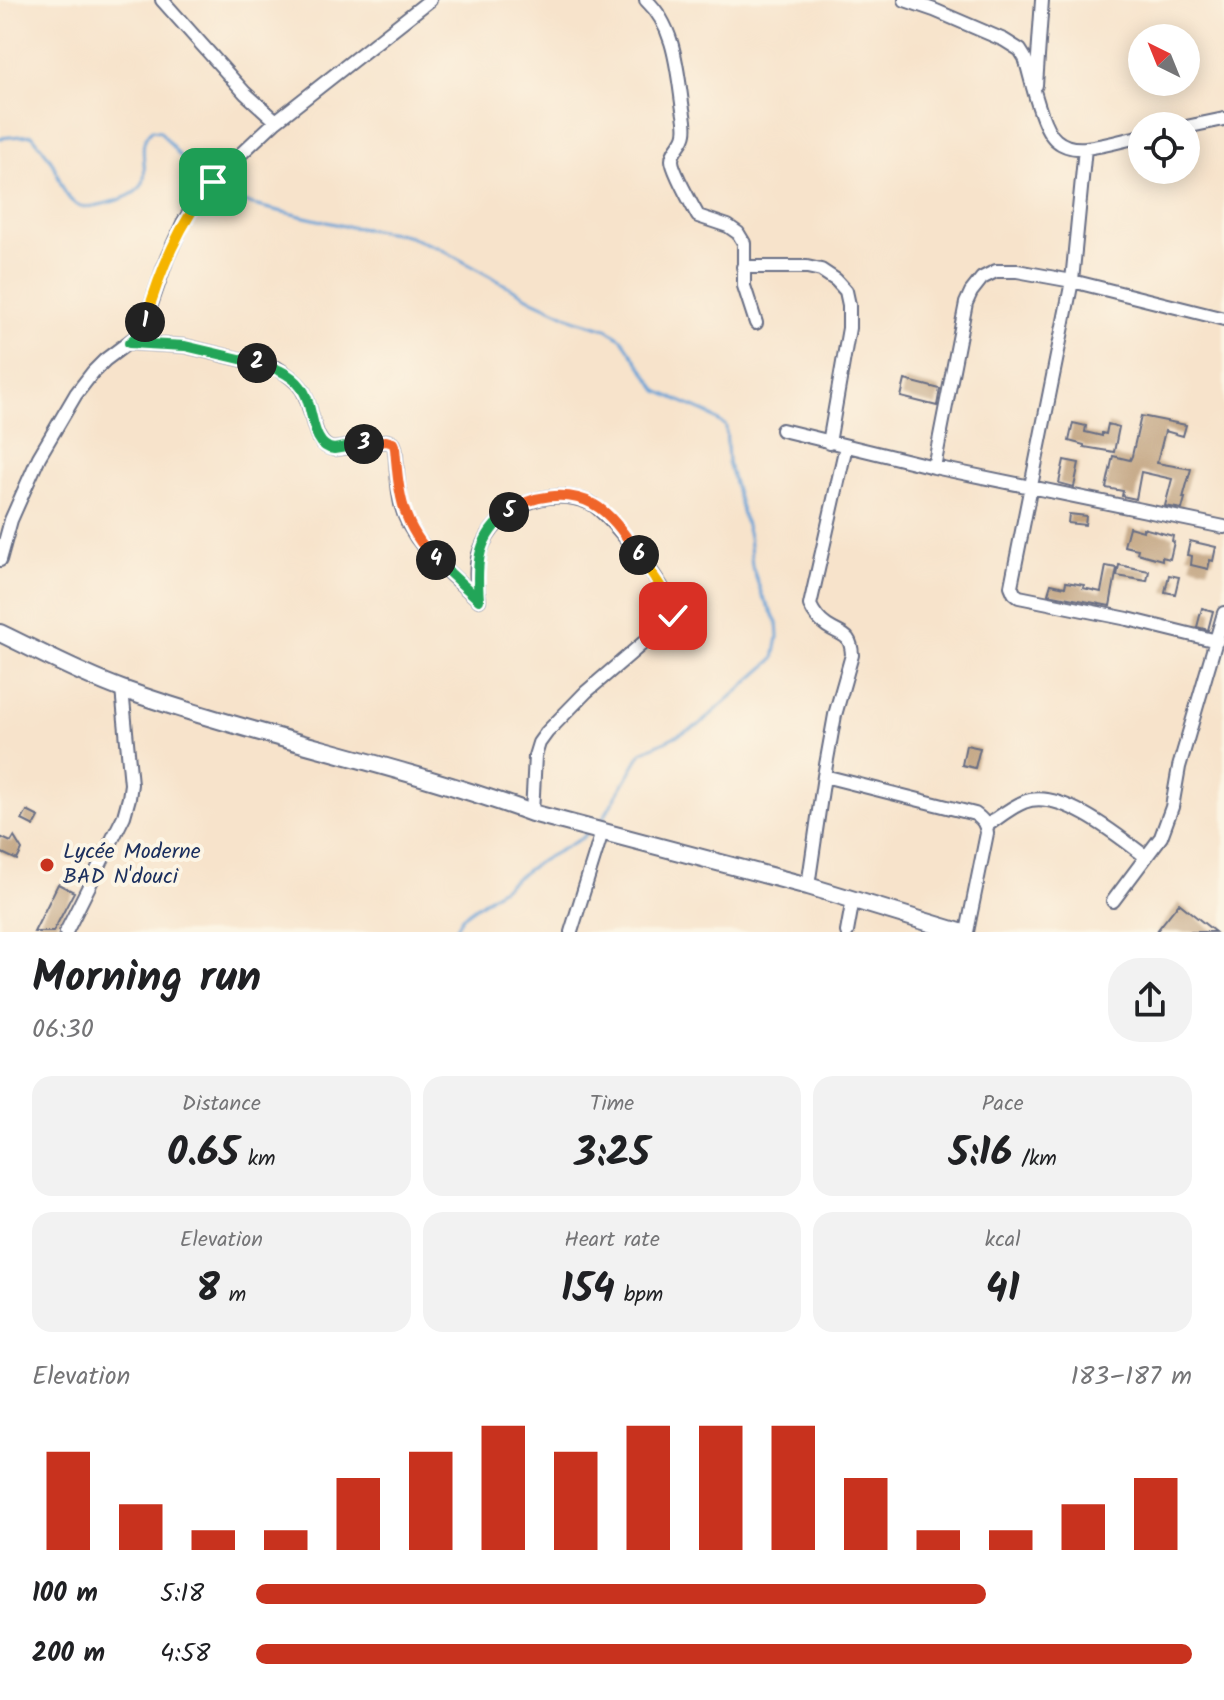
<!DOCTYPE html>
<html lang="en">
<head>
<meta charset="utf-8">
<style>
	:root { --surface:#fff; --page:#f2f2f2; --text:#202124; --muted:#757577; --accent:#c8321e }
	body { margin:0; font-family:Kalam,sans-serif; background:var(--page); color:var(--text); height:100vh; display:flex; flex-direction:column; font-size:30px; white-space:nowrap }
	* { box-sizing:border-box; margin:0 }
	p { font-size:26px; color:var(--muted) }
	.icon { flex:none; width:44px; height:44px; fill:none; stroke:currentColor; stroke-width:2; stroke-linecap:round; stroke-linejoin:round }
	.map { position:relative; height:932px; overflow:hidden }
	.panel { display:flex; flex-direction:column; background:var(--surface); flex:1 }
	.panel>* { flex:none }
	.needle { width:52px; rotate:317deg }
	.controls { position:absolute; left:1128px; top:24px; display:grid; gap:16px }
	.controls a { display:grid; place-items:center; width:72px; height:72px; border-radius:50%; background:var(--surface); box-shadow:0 4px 20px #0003; font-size:40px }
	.pin { position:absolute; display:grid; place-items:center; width:68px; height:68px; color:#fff; margin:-34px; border-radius:16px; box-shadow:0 4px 12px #0006 }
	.km { position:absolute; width:40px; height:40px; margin:-20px; border-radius:50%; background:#222; color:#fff; font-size:22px; line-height:40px; text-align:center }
	.round { display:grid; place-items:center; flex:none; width:84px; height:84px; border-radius:32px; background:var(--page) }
	.headline { display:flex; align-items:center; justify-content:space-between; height:136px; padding:0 32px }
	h1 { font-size:44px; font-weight:700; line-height:60px }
	.figures { display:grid; grid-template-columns:repeat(3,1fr); gap:12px; height:136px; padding:8px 32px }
	.figures div { display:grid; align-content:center; border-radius:20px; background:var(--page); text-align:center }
	.figures b { font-size:40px; font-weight:700 }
	.figures small { font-size:22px; font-weight:400 }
	.figures p { font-size:22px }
	.chart { height:224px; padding:16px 32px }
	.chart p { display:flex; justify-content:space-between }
	.chart svg { width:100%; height:144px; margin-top:8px; stroke:var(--accent); stroke-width:6 }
	ul { padding:0 32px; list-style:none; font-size:26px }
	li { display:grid; grid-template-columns:128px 96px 1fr; align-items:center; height:60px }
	li i { height:20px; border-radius:10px; background:var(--accent) }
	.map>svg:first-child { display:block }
</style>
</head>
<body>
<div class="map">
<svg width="1224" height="932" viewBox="0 0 1224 932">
	<rect width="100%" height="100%" fill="#fcf5e5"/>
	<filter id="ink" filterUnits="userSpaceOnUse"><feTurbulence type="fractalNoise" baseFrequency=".0125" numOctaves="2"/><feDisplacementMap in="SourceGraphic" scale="16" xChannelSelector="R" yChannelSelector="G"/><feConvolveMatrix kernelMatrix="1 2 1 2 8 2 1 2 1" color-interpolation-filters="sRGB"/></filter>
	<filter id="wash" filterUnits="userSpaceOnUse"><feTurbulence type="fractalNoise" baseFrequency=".006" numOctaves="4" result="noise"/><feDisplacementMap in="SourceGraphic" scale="32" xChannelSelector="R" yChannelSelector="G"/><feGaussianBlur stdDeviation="1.8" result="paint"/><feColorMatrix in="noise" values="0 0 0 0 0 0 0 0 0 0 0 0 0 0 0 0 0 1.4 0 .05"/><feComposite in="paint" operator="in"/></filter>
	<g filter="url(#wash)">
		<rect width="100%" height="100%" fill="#f7e3cb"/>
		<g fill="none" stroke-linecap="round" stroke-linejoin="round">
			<path stroke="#66a0d6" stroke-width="3" d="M0 138 32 135C38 143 45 151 51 160 60 175 62 200 80 206 89 209 102 204 111 202 121 200 139 193 143 183 149 166 135 143 152 130L160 131 191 170 208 183
				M214 187 225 196 253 205 344 226 402 234 439 248 533 300 576 320 607 329 622 339 658 391 707 413 726 426 728 462 749 536 752 566 762 595 777 622 778 637 774 659 699 725 642 752 604 817 598 823
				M453 932 462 917 537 863 582 838 587 833"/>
		</g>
		<g id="blocks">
			<path fill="#c1a380" d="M905 380 940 389 937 406 901 397Z
				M1141 416 1186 425 1183 436 1165 431 1157 463 1191 469 1183 498H1185L1182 509 1165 506 1172 479 1141 472 1136 499 1122 496 1123 491 1106 488 1113 456 1130 460 1132 456Z
				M1073 423 1086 426 1085 432 1102 436V433L1106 434 1108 424 1119 427 1114 452 1084 447V445L1069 441Z
				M1064 460 1079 463 1074 487 1059 483Z
				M1069 514 1086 516 1085 525 1068 523Z
				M1129 527 1143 531V528L1173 536 1172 541 1174 542 1170 559 1162 557V560L1137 553 1138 549 1124 546Z
				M1190 541 1216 547 1213 561 1210 560 1208 569 1191 565 1192 556 1187 555Z
				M1119 565 1149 571 1147 581 1117 576Z
				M1106 566 1117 568 1110 606 1048 594 1051 584 1065 587 1066 582 1084 585 1083 588 1101 592Z
				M1169 575 1179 577 1175 594 1165 592Z
				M1202 608 1213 611 1208 630 1197 627Z
				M966 745 980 748 975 768 962 765Z
				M27 811 39 817 34 826 22 820Z
				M0 837 11 842 14 837 22 850 17 860 0 852Z
				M58 884 74 892 53 932H34Z
				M1179 903 1215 932H1156Z"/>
		</g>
	</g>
	<g filter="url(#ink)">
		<use href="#blocks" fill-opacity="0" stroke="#686e84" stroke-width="2"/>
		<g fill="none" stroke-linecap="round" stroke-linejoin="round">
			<defs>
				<path id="minor" d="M162 0 245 93 276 121
					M646 0C674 26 677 67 682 103 683 112 687 124 685 133 684 143 672 150 672 160 672 169 693 207 698 216L728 226 738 233 744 243V286L756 323
					M905 0 934 10 1004 40 1020 50 1025 58C1031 77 1041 128 1056 140 1064 147 1076 149 1086 148 1105 146 1124 140 1142 136
					M1036 85 1042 0
					M1186 127 1224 119
					M1085 148 1072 281 1011 586 1014 593 1019 597 1128 619 1217 641
					M743 267H807L821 270 836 280 846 291 849 305V328L829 443
					M129 343 185 346 277 368C287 374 296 380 302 389 314 407 311 446 334 449L386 441 393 443 395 448C397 466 397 486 401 504 411 545 449 572 479 600
					M782 430 934 467 1224 527
					M934 467 966 303 971 292 982 278 996 271H1017L1072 281 1224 319
					M0 560 11 520 39 457 76 394 93 372 105 360 137 336 145 322 167 258 183 223 196 202 227 167 276 121 430 0
					M479 600C477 584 474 567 480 551 496 508 547 484 590 503 608 511 673 594 673 613 673 615 672 617 671 619L586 692 547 732 539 743 535 756 532 813
					M824 776 975 814C982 819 986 823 987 833L967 932
					M986 826C998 818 1011 807 1024 802 1059 787 1119 836 1146 857
					M808 886 824 776 835 715 852 655C851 633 842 636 827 626 818 620 814 614 810 605L846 446
					M1113 901 1161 837 1172 807 1179 767 1224 613
					M66 932 124 816 129 798 131 784 122 689
					M571 932 602 832
					M847 932 853 899"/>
				<path id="tertiary" d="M0 633C40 652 80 674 122 689 257 737 398 764 532 813L808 886 960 932"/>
			</defs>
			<use href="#minor" stroke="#686e84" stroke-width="16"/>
			<use href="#tertiary" stroke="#686e84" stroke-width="20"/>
			<use href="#minor" stroke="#fff" stroke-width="12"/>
			<use href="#tertiary" stroke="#fff" stroke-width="16"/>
		</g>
	</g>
	<g fill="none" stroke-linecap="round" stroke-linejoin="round" filter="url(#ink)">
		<defs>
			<path id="split-1" d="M145 322C160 271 179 223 213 182"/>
			<path id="split-2" d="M145 322 137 336 129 343 185 346 257 363"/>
			<path id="split-3" d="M257 363C275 367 295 375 304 392 314 409 311 447 334 449L364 444"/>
			<path id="split-4" d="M364 444 386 441 393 443 395 448C399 494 401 525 436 560"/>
			<path id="split-5" d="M436 560 479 600C476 562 477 537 509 512"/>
			<path id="split-6" d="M509 512C531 495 568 490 593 504 612 514 627 538 639 555"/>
			<path id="split-7" d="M639 555C651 573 669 594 673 616"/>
		</defs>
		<use href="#split-1" stroke="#fff" stroke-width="16"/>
		<use href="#split-2" stroke="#fff" stroke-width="16"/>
		<use href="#split-3" stroke="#fff" stroke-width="16"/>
		<use href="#split-4" stroke="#fff" stroke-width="16"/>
		<use href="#split-5" stroke="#fff" stroke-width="16"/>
		<use href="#split-6" stroke="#fff" stroke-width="16"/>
		<use href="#split-7" stroke="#fff" stroke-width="16"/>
		<use href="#split-1" stroke="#f5b400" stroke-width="10"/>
		<use href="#split-2" stroke="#22a559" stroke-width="10"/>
		<use href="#split-3" stroke="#22a559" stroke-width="10"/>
		<use href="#split-4" stroke="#f0652b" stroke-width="10"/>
		<use href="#split-5" stroke="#22a559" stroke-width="10"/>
		<use href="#split-6" stroke="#f0652b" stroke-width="10"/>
		<use href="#split-7" stroke="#f5b400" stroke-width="10"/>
	</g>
	<circle fill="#c8321e" stroke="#fcf5e5" stroke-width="3" cx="47" cy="865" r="8"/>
	<g text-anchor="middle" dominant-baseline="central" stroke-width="8" stroke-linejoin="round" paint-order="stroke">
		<g font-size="22" fill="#1b2f5e" stroke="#fcf5e5" text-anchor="start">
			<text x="63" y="852">Lycée Moderne<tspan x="63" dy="25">BAD N'douci</tspan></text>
		</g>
	</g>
</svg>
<div class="controls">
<a><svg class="needle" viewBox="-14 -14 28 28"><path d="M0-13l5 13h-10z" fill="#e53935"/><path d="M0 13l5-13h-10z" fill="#757577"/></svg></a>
<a><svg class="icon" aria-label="locate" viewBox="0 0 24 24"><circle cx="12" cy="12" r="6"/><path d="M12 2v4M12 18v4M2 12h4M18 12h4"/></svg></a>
</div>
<div class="pin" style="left:213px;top:182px;background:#1e9e55"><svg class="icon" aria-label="arrive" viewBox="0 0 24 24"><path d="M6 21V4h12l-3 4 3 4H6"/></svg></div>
<div class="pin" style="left:673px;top:616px;background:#d93025"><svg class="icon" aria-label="check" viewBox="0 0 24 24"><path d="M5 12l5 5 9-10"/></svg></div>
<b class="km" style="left:145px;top:322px">1</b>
<b class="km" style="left:257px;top:363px">2</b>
<b class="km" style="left:364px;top:444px">3</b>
<b class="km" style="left:436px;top:560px">4</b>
<b class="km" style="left:509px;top:512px">5</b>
<b class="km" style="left:639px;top:555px">6</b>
</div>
<section class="panel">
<div class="headline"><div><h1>Morning run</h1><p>06:30</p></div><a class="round"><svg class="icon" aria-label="share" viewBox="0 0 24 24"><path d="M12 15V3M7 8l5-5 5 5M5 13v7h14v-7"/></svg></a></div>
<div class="figures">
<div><p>Distance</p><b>0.65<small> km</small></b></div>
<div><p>Time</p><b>3:25</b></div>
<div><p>Pace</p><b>5:16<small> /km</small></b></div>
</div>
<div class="figures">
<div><p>Elevation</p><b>8<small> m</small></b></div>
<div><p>Heart rate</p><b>154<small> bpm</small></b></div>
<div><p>kcal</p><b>41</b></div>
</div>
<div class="chart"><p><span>Elevation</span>183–187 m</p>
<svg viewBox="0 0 160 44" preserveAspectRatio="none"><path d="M5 44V14M15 44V30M25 44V38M35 44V38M45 44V22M55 44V14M65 44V6M75 44V14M85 44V6M95 44V6M105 44V6M115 44V22M125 44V38M135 44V38M145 44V30M155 44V22"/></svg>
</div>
<ul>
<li><b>100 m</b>5:18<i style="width:78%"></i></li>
<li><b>200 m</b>4:58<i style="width:100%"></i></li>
</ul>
</section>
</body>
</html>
